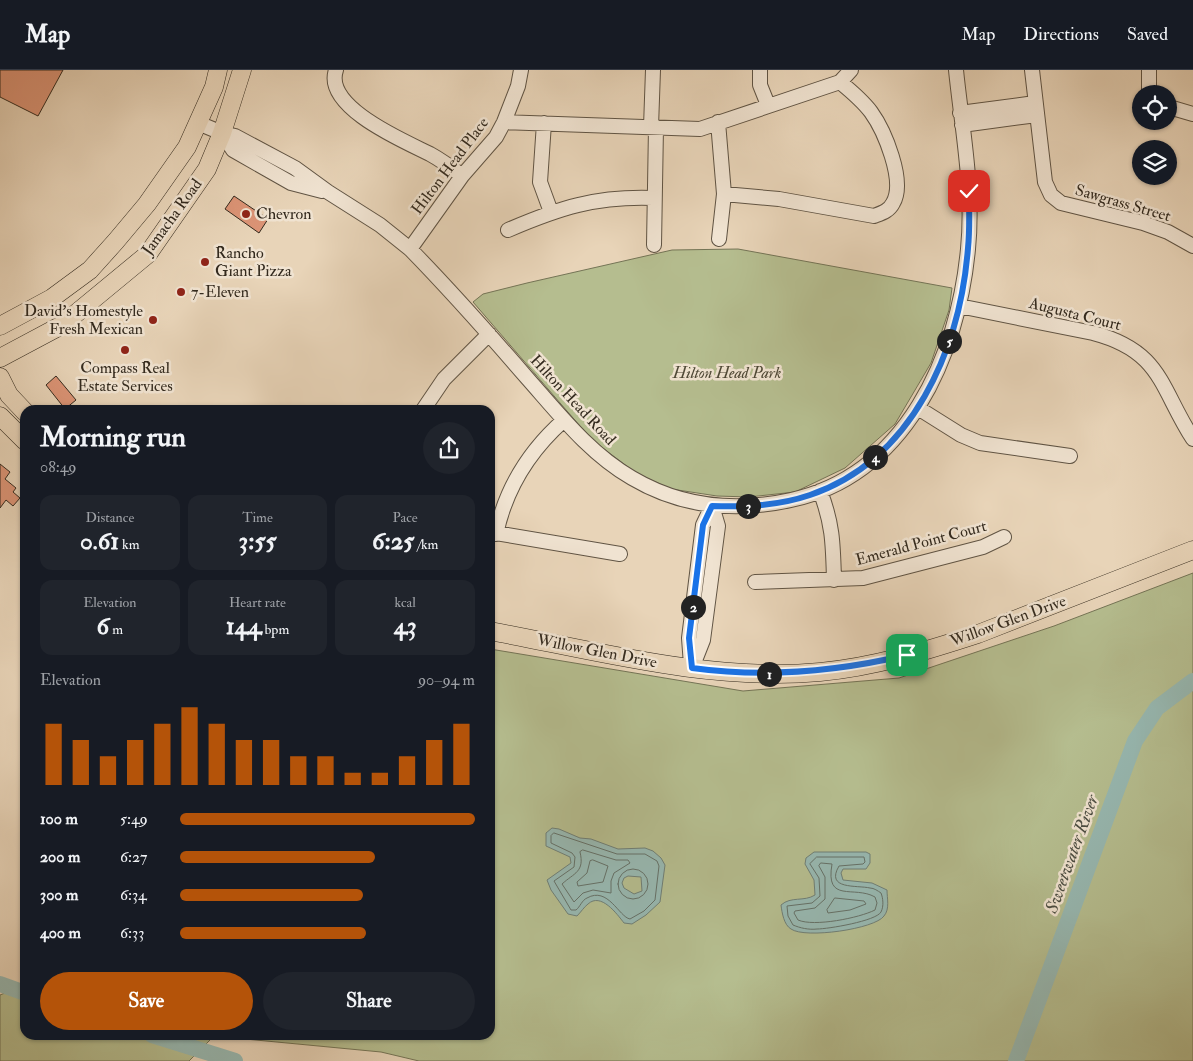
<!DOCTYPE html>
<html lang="en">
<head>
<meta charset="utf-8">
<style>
	:root { --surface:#171b24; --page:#20242c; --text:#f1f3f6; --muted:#9ea1a6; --line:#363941; --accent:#b45309 }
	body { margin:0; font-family:"IM FELL Double Pica",serif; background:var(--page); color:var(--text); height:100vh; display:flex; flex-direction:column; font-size:19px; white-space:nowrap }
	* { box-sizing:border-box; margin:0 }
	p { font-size:16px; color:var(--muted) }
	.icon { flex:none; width:28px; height:28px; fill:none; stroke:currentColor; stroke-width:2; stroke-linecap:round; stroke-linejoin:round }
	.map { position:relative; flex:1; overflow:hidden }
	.panel { position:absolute; left:20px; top:335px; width:475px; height:635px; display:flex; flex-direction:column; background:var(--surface); border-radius:15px; box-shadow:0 1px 4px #0004 }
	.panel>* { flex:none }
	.fabs { position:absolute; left:1132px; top:15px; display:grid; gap:10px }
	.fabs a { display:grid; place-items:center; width:45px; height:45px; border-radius:50%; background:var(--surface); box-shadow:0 1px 4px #0004; font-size:25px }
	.pin { position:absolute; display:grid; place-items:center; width:42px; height:42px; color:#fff; margin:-21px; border-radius:10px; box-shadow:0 2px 8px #0006 }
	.km { position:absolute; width:25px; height:25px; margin:-12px; border-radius:50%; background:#222; color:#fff; font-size:14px; line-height:25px; text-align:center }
	.round { display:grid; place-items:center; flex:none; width:52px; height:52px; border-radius:26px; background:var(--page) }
	.summary { display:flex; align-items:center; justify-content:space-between; height:85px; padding:0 20px }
	h1 { font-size:28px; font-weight:800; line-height:38px }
	.metrics { display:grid; grid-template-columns:repeat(3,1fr); gap:8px; height:85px; padding:5px 20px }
	.metrics div { display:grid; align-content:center; border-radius:12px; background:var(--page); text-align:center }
	.metrics b { font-size:25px; font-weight:800 }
	.metrics small { font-size:14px; font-weight:400 }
	.metrics p { font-size:14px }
	.chart { height:140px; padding:10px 20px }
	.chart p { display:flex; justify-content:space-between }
	.chart svg { width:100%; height:90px; margin-top:5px; stroke:var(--accent); stroke-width:6 }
	.button { display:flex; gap:10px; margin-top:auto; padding:10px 20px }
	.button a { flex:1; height:58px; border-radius:30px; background:var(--accent); color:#fff; font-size:20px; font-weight:800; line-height:58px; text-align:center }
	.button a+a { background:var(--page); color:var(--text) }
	ul { padding:0 20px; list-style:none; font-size:16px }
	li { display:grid; grid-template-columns:80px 60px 1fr; align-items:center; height:38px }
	li i { height:12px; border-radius:6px; background:var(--accent) }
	header { display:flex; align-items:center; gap:30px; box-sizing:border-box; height:70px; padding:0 25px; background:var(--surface); border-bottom:1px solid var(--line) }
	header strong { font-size:24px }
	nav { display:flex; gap:28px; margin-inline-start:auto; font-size:18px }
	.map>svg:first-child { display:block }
</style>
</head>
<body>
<header>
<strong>Map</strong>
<nav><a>Map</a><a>Directions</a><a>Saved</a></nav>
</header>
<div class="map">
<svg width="1193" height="991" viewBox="0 0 1193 991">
	<rect width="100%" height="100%" fill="#e8d4b8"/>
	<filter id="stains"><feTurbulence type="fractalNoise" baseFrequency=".004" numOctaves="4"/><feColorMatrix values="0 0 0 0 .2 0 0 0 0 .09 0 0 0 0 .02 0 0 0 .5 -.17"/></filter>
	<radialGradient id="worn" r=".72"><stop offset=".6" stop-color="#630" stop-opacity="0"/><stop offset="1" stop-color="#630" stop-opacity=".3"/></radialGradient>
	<path fill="#b5bd8f" stroke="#747456" d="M738 179 952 218 949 240 931 293 895 354 845 398 795 422 749 427 717 426 671 419 636 403 592 370 473 232 483 224 527 213 672 180Z
		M1193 503V991H419L381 982 214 966 189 991H0V925L25 915V965H490V579L743 621 899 608 1054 556Z"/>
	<path fill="#97b8b1" stroke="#6f7f76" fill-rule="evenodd" d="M552 758 559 759 580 768 591 769 618 779 645 778 653 781 661 788 665 795 660 832 646 845 632 854 624 853C617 844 601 822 588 834 584 837 581 842 577 846L568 844 551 820 547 810 571 793 570 787 546 776V763ZM628 806 641 807 642 821 634 824 624 818 622 813 624 808Z
		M814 782H866L870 784V793L866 799H843L841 803 843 810 872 813 887 820C887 828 890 839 884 846 875 859 805 869 791 859 784 855 782 843 781 835 791 826 804 832 815 825L814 810 805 794 806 788Z"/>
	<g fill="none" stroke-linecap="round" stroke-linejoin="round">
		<path stroke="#657168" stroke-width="1" d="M554 763 617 784H645L657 791 659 796 655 830 644 841 630 849C619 847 608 816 587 828 582 830 580 837 576 840H571L554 811 574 797 575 787 572 783 551 773V766Z
			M583 780 616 790H628L630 793 614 803 611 811V823L593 820 583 823 574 832 562 814C574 803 585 802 580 782Z
			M817 787H864L865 792 863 794 839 796C825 820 857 815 870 818 874 818 878 821 881 823 883 828 884 836 881 842 876 851 828 859 817 859 809 860 800 858 793 855L788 846 787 836 812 833 820 826 819 808 810 794Z
			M593 790 608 796 603 812 578 816 577 812 587 803 590 791Z
			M821 793 832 794C825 834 854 815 875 827L877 833 875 840C859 848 814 857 798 850L794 843 795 841 815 838 825 829V807L819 796Z
			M618 814a15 15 0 1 1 30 0a15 15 0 1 1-30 0Z
			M835 828 864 831 866 834 850 840 828 843 827 840Z"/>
		<path stroke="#97b8b1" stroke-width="16" d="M0 914 25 923
			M152 965 235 991
			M1016 991 1135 671 1157 638 1193 611"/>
	</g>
	<path fill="#dc9476" stroke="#332a1e" d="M0 0H63L38 46 0 27Z
		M234 126 268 149 259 163 225 139Z
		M56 306 76 330 65 339 46 315Z
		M0 394 10 402 5 409 16 418 13 422 20 428 13 436 6 430 0 438Z"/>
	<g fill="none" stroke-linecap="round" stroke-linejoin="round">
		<defs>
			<path id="minor" d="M336 0C323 37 404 71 430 84 441 90 452 98 462 106
				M760 0V15L768 35
				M1032 0 1045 112 1051 125 1061 133 1143 153 1168 162 1193 176
				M840 12 851 0
				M1149 24V0
				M1169 37 1193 44
				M960 43 1035 33
				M504 52 700 59 840 12
				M718 52 724 124 719 169
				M198 53 222 63 235 66 295 98 328 122 380 155 410 179C451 221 490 265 528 309 559 344 590 384 632 408 681 437 736 442 791 430 906 405 958 286 968 179 974 119 962 59 956 0
				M544 53 540 112 551 142
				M962 55 1037 45
				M651 57 653 0
				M222 63 233 80 291 113 322 121
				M724 124 779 129 874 146C882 143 889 141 893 133 906 111 884 60 871 42 862 30 851 21 840 12
				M508 160C559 138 596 126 653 128
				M654 175 656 57
				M410 179 462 106 496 67 504 52 518 16 521 0
				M959 236 1093 263C1162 281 1160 318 1193 369
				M918 338 961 365 980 373 1070 386
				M423 340 444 309 489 264
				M820 421C833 454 833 475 834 510
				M490 462 620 484
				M496 464C506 417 529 381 564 350
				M755 512 863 508 983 477 1004 467
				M691 595 689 568 703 455 712 436
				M692 598 703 570 718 456 712 436"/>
			<path id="major" d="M0 256 52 228 90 200 116 171 147 134 187 77 214 17 218 0
				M0 288 62 255 148 184 207 99 222 63 242 0
				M0 307 9 325 25 342
				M0 346 25 371
				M490 561C597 581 710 612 820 602 874 597 926 581 978 564L1193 480"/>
		</defs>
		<use href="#minor" stroke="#605444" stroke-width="16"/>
		<use href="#major" stroke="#332a1e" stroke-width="19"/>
		<use href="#minor" stroke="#f0e3d1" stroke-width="14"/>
		<use href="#major" stroke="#e8d4b8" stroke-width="18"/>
	</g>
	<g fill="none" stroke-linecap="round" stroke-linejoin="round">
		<defs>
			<path id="route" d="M907 585C835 602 765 608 692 598L689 568 703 455 712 436C745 437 778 436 810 425 913 390 960 279 968 178 970 159 969 140 969 121"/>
		</defs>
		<use href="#route" stroke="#fff" stroke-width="10"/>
		<use href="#route" stroke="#1a73e8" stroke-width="6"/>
	</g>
	<g fill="#8f2418" stroke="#f0e3d1" stroke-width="2">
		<circle cx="246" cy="144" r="5"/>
		<circle cx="205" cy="192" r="5"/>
		<circle cx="181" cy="222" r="5"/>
		<circle cx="153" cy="250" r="5"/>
		<circle cx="125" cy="280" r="5"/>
	</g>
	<g text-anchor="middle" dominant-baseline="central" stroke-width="5" stroke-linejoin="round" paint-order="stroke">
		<g font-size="16" fill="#332a1e" stroke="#f0e3d1">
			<text transform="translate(450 96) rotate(-53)">Hilton Head Place</text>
			<text transform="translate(1123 133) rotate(16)">Sawgrass Street</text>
			<text transform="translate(172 147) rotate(-54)">Jamacha Road</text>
			<text transform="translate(1075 244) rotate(14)">Augusta Court</text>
			<text transform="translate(573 330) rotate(47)">Hilton Head Road</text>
			<text transform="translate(921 473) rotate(-15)">Emerald Point Court</text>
			<text transform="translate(1008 551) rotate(-20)">Willow Glen Drive</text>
			<text transform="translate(597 581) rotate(11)">Willow Glen Drive</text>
		</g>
		<g font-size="16" fill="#332a1e" stroke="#f0e3d1" text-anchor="start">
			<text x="256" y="144">Chevron</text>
			<text x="215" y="183">Rancho<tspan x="215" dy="18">Giant Pizza</tspan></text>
			<text x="191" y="222">7-Eleven</text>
			<text x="143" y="241" text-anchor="end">David's Homestyle<tspan x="143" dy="18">Fresh Mexican</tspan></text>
			<text x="125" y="298" text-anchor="middle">Compass Real<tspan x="125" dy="18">Estate Services</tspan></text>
		</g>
		<g font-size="16" font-style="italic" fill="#4d4735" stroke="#f0e3d1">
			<text x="727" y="303">Hilton Head Park</text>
		</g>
		<g font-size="18" font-style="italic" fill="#4c4e43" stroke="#f0e3d1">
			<text transform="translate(1072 784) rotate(-70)">Sweetwater River</text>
		</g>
	</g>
	<rect width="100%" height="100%" filter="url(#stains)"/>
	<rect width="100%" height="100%" fill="url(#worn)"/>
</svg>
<div class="fabs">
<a><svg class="icon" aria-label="locate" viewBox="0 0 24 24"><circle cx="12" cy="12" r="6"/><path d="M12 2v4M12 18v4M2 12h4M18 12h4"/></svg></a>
<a><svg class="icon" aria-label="layers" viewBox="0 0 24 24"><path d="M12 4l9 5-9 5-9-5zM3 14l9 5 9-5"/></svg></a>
</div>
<div class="pin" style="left:907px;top:585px;background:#1e9e55"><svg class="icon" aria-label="arrive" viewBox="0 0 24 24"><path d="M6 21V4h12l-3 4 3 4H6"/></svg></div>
<div class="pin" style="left:969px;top:121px;background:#d93025"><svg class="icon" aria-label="check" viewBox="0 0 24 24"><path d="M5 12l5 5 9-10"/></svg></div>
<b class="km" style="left:769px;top:604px">1</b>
<b class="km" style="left:693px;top:537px">2</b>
<b class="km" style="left:748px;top:436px">3</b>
<b class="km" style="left:875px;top:387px">4</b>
<b class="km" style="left:949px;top:271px">5</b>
<section class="panel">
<div class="summary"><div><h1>Morning run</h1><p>08:49</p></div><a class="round"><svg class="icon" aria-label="share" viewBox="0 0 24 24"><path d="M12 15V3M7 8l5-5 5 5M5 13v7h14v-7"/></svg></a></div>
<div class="metrics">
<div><p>Distance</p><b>0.61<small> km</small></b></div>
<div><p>Time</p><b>3:55</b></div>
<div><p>Pace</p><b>6:25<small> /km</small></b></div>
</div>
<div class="metrics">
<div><p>Elevation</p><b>6<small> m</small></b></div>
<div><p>Heart rate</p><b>144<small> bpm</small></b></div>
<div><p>kcal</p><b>43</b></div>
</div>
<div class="chart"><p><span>Elevation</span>90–94 m</p>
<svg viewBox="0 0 160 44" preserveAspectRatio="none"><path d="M5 44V14M15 44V22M25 44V30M35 44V22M45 44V14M55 44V6M65 44V14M75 44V22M85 44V22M95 44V30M105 44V30M115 44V38M125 44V38M135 44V30M145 44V22M155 44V14"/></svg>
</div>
<ul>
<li><b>100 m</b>5:49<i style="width:100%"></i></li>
<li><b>200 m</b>6:27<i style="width:66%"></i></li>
<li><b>300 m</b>6:34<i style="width:62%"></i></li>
<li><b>400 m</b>6:33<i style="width:63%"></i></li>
</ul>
<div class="button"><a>Save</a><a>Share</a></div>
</section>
</div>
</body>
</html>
